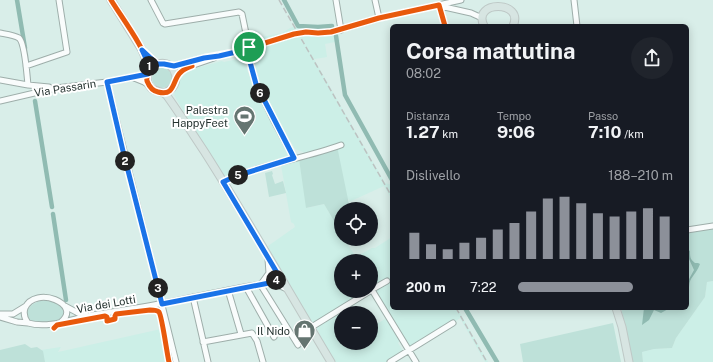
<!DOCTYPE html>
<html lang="it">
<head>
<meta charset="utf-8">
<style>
	:root { --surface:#171b24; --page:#20242c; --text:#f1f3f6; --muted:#9ea1a6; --accent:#8c9099 }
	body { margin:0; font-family:"Public Sans",sans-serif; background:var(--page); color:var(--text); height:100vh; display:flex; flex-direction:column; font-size:15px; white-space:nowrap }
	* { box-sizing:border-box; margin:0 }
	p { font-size:13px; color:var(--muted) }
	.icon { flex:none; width:22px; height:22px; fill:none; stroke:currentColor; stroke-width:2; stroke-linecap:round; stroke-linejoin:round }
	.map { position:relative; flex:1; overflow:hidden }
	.side { position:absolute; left:390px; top:24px; width:299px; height:286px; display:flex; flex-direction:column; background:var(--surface); border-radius:6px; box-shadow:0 2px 10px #0003 }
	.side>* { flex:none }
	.controls { position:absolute; left:334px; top:202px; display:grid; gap:8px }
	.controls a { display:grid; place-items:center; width:44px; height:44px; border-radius:50%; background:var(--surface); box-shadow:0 2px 10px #0003; font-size:20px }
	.pin { position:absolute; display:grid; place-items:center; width:34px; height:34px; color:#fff; margin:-17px; border:2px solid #fff; border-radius:50%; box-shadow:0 1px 4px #0007 }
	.km { position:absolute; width:20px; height:20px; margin:-10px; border-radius:50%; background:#222; color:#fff; font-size:11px; line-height:20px; text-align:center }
	.round { display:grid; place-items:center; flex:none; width:42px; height:42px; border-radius:21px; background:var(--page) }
	.head { display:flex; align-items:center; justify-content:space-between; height:68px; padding:0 16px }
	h1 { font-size:22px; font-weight:700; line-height:30px }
	.metrics { display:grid; grid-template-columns:repeat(3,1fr); gap:6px; height:68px; padding:4px 16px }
	.metrics div { display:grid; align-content:center }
	.metrics b { font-size:17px; font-weight:700 }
	.metrics small { font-size:11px; font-weight:400 }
	.metrics p { font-size:11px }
	.chart { height:112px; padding:8px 16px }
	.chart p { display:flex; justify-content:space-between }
	.chart svg { width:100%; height:72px; margin-top:4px; stroke:var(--accent); stroke-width:6 }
	ul { padding:0 16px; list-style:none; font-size:13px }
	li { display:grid; grid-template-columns:64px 48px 1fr; align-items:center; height:30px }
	li i { height:10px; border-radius:5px; background:var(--accent) }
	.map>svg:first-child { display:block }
</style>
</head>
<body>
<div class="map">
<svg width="713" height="362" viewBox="0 0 713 362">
	<rect width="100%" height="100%" fill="#d9eee9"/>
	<path fill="#ccefe7" d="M299 25 334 30 339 32 340 41 325 44 327 57 314 59 385 183 392 185V200L384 186 349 202V200L303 152 295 149 266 99 252 57 253 53 268 43 286 35 284 34 257 42 261 37 282 33 290 28Z
		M242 58 264 109 288 151 287 158 227 177 223 176 194 130 174 95 175 91 178 89 180 75 185 71 222 61 224 62Z
		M299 159 307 208 324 204 341 233V239H344L356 257 372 248H375L392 237V308H457L488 362H485L460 318 456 321V322L414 349 411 348 377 296 378 293 371 284V261H357L356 259 353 261H341V291H367L313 323H311L279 270 268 246 295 227 294 224 291 222 281 165Z
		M713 281V362H643L642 352 654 349 672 348 676 338 705 297 707 282Z
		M340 312 341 343H371V327L387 318 400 341 398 343 403 351 388 362H335L317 333 319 332 317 329 318 326Z
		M161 329 168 362H5L22 353 61 347 58 352Z"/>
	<path fill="#bee1d9" d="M152 78a10 10 0 1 1 20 0a10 10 0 1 1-20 0Z
		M337 146 350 209H341V233L324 204 306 208 299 159Z
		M272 171 273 174 272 175 275 184 283 181 286 193 269 197 265 173Z
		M713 228V281L707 282 705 297 676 338 672 348 654 349 642 352 643 362H633L621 308H687V232Z
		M49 300 59 305 64 310 62 318C54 324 35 325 27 318 25 305 38 300 49 300Z
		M613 323 621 362H523L520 344Z
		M25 344 31 348 37 347 43 351 45 362H0V350Z"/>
	<path fill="#90bbb2" d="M687 249 690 251C690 257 690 259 695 263H698L700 264C698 270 694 274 691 279 688 284 690 291 687 295L688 281 694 270 689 259 687 258Z
		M644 308H670L661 313 654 310 649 320 642 325Z"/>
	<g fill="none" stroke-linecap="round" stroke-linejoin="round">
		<path stroke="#90bbb2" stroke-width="4.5" d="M17 0 25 48
			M284 0 298 26 318 27 332 26
			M336 36 345 95 392 180
			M35 101 52 207
			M53 214 66 300
			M465 308 497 362"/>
		<defs>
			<path id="minor" d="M151 0 163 23 165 24 239 12 242 14 250 53V61L256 84 273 119 294 158
				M336 0 341 30
				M375 0 379 18
				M574 0 577 26
				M439 5 445 26
				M440 6 471 13 482 18
				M0 33C5 34 14 35 19 38 25 43 27 76 28 85
				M236 52 247 58 250 61
				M26 66 67 52 59 0
				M170 66H174L204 58 236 52 294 34 306 32 318 33 331 32 379 18 461 0
				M176 77 185 68 214 58
				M134 78 144 82 149 85
				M0 80 28 85 49 87
				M107 82 176 362
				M0 101 56 88 107 82 148 74
				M223 182C260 164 303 159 341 145
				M687 230 713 226
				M270 283 278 285 287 289
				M260 284 298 345
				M261 284 269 273 268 259
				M246 287 274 337
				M228 290 241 334
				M371 290 387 281
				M372 290 416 362
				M193 297 208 362
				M65 306 78 313 89 316
				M0 314H13L26 306
				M0 317 17 322 28 323
				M61 322C83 304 35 285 25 308 23 314 25 319 28 323 49 329 71 319 92 315 116 311 140 308 164 303 199 296 234 288 269 283L276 280 279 276
				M310 328 370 291
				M203 342 252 333 257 341 263 362
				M390 362 453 323"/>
			<path id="major" d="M111 0 142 50 150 69
				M484 26C471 0 525 0 513 26
				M163 93C185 88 176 58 158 64 150 66 145 75 148 83 152 94 162 89 167 96 180 114 192 133 204 151 248 220 289 292 331 362
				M616 308 622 327 629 362"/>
		</defs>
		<use href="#minor" stroke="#9eaeaa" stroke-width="7"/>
		<use href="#major" stroke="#bec8c6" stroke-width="9"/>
		<use href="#minor" stroke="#f9fcfc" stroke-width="5"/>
		<use href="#major" stroke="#d7e5e2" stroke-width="7"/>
		<path stroke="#bdc2c1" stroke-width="1.5" stroke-dasharray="6 3" stroke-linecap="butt" d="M279 0 392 197
			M456 308 487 362"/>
		<defs>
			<path id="cycleway" d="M111 0C122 18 146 50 150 69 148 73 146 77 147 81 149 86 153 91 158 92 176 97 172 79 181 72 184 69 187 68 192 66
				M142 50 157 64H164L174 66 204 58 236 52 294 34 306 32 318 33 331 32 379 18 439 5 445 26
				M54 328 57 325 105 316 107 317V321L115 319V316L116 314 150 310C154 310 157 310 159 312 162 316 167 354 169 362"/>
		</defs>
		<use href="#cycleway" stroke="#fff" stroke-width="8"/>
		<use href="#cycleway" stroke="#e8590c" stroke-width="5"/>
	</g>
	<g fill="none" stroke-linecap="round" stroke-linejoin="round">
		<defs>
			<path id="route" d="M249 47 250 62 256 84 294 158 236 176 223 182 279 276 276 280 269 283 162 304 123 151 107 82 148 74 150 67 142 50 157 64H164L174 66 204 58 219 56 236 52Z"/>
		</defs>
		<use href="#route" stroke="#fff" stroke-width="8"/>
		<use href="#route" stroke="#1a73e8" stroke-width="5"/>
	</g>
	<defs>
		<symbol id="stadium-pin" viewBox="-11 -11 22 30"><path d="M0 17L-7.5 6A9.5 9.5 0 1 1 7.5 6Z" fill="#657571" stroke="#fff"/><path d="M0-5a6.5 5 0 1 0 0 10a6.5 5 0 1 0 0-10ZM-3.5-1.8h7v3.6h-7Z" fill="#fff"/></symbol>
		<symbol id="shop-pin" viewBox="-11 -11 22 30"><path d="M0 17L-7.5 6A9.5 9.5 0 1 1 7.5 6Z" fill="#657571" stroke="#fff"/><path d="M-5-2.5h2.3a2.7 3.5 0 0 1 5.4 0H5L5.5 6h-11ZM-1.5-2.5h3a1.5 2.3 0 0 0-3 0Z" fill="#fff"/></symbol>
	</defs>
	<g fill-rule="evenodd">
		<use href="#stadium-pin" x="232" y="104" width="25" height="34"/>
		<use href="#shop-pin" x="292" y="318" width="25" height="34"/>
	</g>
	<g text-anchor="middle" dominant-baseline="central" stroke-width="4" stroke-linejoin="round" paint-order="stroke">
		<g font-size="11" fill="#263431" stroke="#fff">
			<text transform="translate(65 88) rotate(-9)">Via Passarin</text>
			<text transform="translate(106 304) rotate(-10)">Via dei Lotti</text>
		</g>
		<g font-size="11" fill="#263431" stroke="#fff" text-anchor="end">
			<text x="228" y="110">Palestra<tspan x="228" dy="13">HappyFeet</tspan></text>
			<text x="290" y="331">Il Nido</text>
		</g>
	</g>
</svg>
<div class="controls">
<a><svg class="icon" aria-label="locate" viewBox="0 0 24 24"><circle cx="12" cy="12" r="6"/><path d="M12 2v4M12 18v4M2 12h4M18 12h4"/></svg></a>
<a>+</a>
<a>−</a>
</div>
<div class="pin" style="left:249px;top:47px;background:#1e9e55"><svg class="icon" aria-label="arrive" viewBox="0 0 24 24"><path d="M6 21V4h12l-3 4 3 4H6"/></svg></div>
<b class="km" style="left:149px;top:66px">1</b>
<b class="km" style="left:125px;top:161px">2</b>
<b class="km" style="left:158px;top:288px">3</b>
<b class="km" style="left:276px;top:280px">4</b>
<b class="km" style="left:238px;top:175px">5</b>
<b class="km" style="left:260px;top:93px">6</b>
<section class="side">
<div class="head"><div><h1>Corsa mattutina</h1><p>08:02</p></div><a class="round"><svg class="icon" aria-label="share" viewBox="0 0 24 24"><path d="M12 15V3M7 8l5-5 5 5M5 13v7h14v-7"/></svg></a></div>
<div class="metrics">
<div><p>Distanza</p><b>1.27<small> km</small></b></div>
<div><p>Tempo</p><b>9:06</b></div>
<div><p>Passo</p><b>7:10<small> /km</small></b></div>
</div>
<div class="chart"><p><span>Dislivello</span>188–210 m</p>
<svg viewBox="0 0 160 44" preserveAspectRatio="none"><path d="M5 44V28M15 44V35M25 44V38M35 44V34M45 44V31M55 44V26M65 44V22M75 44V15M85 44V7M95 44V6M105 44V10M115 44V16M125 44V18M135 44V15M145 44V13M155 44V18"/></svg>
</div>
<ul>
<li><b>200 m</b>7:22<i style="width:74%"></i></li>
</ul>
</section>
</div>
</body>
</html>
